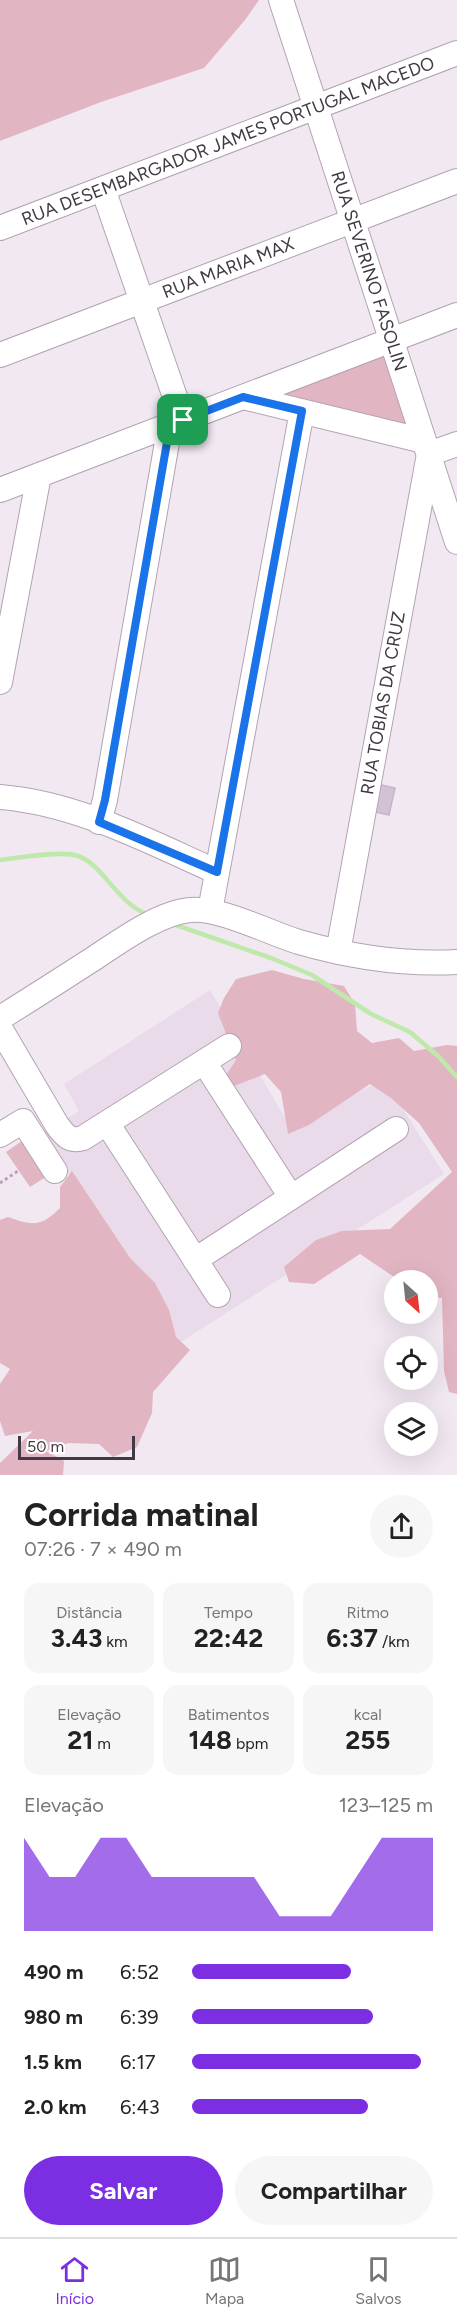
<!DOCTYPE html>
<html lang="pt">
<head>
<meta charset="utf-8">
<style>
	:root { --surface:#fff; --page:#f6f6f6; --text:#222; --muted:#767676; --line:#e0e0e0; --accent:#7c2ee3 }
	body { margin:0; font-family:Figtree,sans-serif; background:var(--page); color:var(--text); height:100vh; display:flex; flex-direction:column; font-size:22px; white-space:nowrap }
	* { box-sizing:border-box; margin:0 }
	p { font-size:20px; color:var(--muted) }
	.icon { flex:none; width:33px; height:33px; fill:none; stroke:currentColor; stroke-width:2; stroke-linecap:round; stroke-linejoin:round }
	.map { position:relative; height:1475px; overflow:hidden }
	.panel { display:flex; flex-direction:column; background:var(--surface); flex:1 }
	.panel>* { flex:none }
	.needle { width:39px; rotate:153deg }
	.fabs { position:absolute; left:384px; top:1270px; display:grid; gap:12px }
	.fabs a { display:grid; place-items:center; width:54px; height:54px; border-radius:50%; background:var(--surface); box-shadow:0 6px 24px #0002; font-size:30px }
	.scale { position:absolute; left:18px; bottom:15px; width:117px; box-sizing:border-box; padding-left:6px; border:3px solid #433845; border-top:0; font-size:16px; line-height:21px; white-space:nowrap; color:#433845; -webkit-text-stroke:4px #fff; paint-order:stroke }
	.pin { position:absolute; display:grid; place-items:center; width:51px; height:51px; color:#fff; margin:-26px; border-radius:12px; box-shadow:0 3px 9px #0006 }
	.round { display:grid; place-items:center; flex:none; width:63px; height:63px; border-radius:32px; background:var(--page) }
	.summary { display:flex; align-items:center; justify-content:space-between; height:102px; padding:0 24px }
	h1 { font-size:33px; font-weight:700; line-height:45px }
	.figures { display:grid; grid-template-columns:repeat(3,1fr); gap:9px; height:102px; padding:6px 24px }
	.figures div { display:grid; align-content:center; border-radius:15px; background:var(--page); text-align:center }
	.figures b { font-size:26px; font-weight:700 }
	.figures small { font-size:16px; font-weight:400 }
	.figures p { font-size:16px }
	.chart { height:168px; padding:12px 24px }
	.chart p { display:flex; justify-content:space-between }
	.chart svg { width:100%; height:108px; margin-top:6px; fill:var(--accent); opacity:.7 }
	.primary-button { display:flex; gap:12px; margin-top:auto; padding:12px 24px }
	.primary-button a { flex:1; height:69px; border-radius:36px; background:var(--accent); color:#fff; font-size:24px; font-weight:700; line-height:69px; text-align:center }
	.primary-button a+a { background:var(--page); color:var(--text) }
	ul { padding:0 24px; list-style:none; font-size:20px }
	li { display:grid; grid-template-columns:96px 72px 1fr; align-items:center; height:45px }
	li i { height:15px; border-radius:8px; background:var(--accent) }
	.tabs { display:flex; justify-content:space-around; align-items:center; height:84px; border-top:2px solid var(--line); background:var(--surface); font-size:16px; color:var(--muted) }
	.tabs a { display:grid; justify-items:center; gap:3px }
	.tabs .selected { color:var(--accent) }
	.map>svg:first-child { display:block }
</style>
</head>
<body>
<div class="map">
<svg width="457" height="1475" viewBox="0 0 457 1475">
	<rect width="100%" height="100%" fill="#f2e8f2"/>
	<path fill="#e9dbea" d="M210 990 291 1128 384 1079 444 1174 173 1347 44 1133 79 1111 64 1084Z"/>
	<path fill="#e2b5c2" d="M0 0H259L245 20 204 68 101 102 0 141Z
		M389 346 417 433 258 394Z
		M272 970 304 979 344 986 355 1004 357 1031 372 1043 399 1038 414 1051 447 1045 457 1046V1394L449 1392 444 1371 442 1298 428 1296V1281H400L360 1254 314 1284 289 1282 284 1267 316 1240 342 1231 390 1229 452 1172 419 1123 391 1098 370 1084 309 1125 288 1134 281 1092 265 1074 234 1086 225 1077 236 1060 218 1013 224 998 236 979Z
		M25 1139 49 1175 30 1187 6 1152Z
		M72 1171 130 1258 155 1283 169 1310 176 1337 190 1350 153 1392 152 1413 137 1447 113 1457 99 1444 68 1443 46 1451 64 1461 63 1475H0V1463L33 1431 5 1436 0 1421V1384L10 1369 0 1363V1220L8 1217C33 1226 41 1227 60 1208V1187Z"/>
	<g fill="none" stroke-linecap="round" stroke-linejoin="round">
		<path stroke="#bee9ab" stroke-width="4.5" d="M0 860C17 858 63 850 78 856 104 865 116 903 149 915
			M173 924 271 958 312 975 371 1014 410 1032 438 1056 457 1077"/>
	</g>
	<path fill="#d3c2d6" stroke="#cab3cd" stroke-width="1.5" d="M373 783 395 788 389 815 366 810Z"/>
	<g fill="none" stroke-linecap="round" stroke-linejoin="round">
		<defs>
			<path id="minor" d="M281 0 457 542
				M103 189 183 420
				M0 228 457 53
				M0 355 457 181
				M243 397 424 441
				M0 490 457 315
				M0 682 39 475
				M0 797C76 803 148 841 217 872
				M99 822 105 800 170 425
				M210 911 302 411
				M338 952 429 454 457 444
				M0 1018C31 999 62 979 93 959 119 942 158 913 190 910 220 907 269 933 299 942 351 957 403 965 457 962
				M0 1028 57 1125C65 1136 70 1142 83 1138L229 1046
				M204 1062 291 1197
				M107 1123 218 1295
				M0 1135 23 1121 55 1171
				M195 1260 396 1129"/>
		</defs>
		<use href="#minor" stroke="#b3a3b4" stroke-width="26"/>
		<path stroke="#bb9fbd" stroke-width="3" stroke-dasharray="3 3" stroke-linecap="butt" d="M0 1183 18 1171"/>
		<use href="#minor" stroke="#fff" stroke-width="24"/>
	</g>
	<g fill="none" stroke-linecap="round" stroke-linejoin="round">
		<defs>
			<path id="route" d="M243 397 302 411 217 872 99 822 105 800 170 425Z"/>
		</defs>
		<use href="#route" stroke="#fff" stroke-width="12"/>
		<use href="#route" stroke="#1a73e8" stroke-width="8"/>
	</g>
	<g text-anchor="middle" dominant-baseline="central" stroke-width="5" stroke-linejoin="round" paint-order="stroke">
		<g font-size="18" fill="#433845" stroke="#fff">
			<text transform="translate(228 141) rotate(-21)">RUA DESEMBARGADOR JAMES PORTUGAL MACEDO</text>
			<text transform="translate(228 268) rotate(-21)">RUA MARIA MAX</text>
			<text transform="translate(369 271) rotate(72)">RUA SEVERINO FASOLIN</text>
			<text transform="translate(383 703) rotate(-80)">RUA TOBIAS DA CRUZ</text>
		</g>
	</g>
</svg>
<div class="fabs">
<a><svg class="needle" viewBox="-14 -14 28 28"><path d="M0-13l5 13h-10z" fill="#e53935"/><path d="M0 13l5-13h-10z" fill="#767676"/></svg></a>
<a><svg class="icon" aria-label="locate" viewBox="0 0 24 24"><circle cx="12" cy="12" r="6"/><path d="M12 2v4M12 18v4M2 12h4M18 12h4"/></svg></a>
<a><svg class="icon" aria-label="layers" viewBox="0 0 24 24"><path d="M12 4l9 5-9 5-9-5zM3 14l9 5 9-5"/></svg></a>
</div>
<div class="scale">50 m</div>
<div class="pin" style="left:183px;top:420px;background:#1e9e55"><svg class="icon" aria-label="arrive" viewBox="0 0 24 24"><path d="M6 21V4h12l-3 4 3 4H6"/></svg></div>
</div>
<section class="panel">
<div class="summary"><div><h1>Corrida matinal</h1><p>07:26 · 7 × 490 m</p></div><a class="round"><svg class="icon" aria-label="share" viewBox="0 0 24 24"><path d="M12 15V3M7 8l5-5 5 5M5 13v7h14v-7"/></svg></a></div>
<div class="figures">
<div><p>Distância</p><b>3.43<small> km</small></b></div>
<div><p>Tempo</p><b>22:42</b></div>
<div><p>Ritmo</p><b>6:37<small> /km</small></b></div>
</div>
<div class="figures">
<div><p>Elevação</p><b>21<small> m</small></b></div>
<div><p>Batimentos</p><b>148<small> bpm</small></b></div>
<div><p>kcal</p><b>255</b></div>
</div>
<div class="chart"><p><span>Elevação</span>123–125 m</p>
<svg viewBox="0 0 160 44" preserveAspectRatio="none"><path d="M0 44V6L10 22L20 22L30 6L40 6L50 22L60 22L70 22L80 22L90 22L100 38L110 38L120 38L130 22L140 6L150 6L160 6V44z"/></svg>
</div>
<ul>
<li><b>490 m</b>6:52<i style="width:66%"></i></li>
<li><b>980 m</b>6:39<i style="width:75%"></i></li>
<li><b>1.5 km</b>6:17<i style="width:95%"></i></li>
<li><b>2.0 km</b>6:43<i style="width:73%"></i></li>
</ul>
<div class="primary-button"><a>Salvar</a><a>Compartilhar</a></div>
</section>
<nav class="tabs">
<a class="selected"><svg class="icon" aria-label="home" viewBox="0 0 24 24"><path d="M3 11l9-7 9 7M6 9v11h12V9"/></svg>Início</a>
<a><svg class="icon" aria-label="map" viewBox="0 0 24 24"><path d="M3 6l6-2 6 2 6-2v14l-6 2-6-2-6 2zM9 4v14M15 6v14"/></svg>Mapa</a>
<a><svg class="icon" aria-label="saved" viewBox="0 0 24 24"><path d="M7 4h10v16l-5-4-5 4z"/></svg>Salvos</a>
</nav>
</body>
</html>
